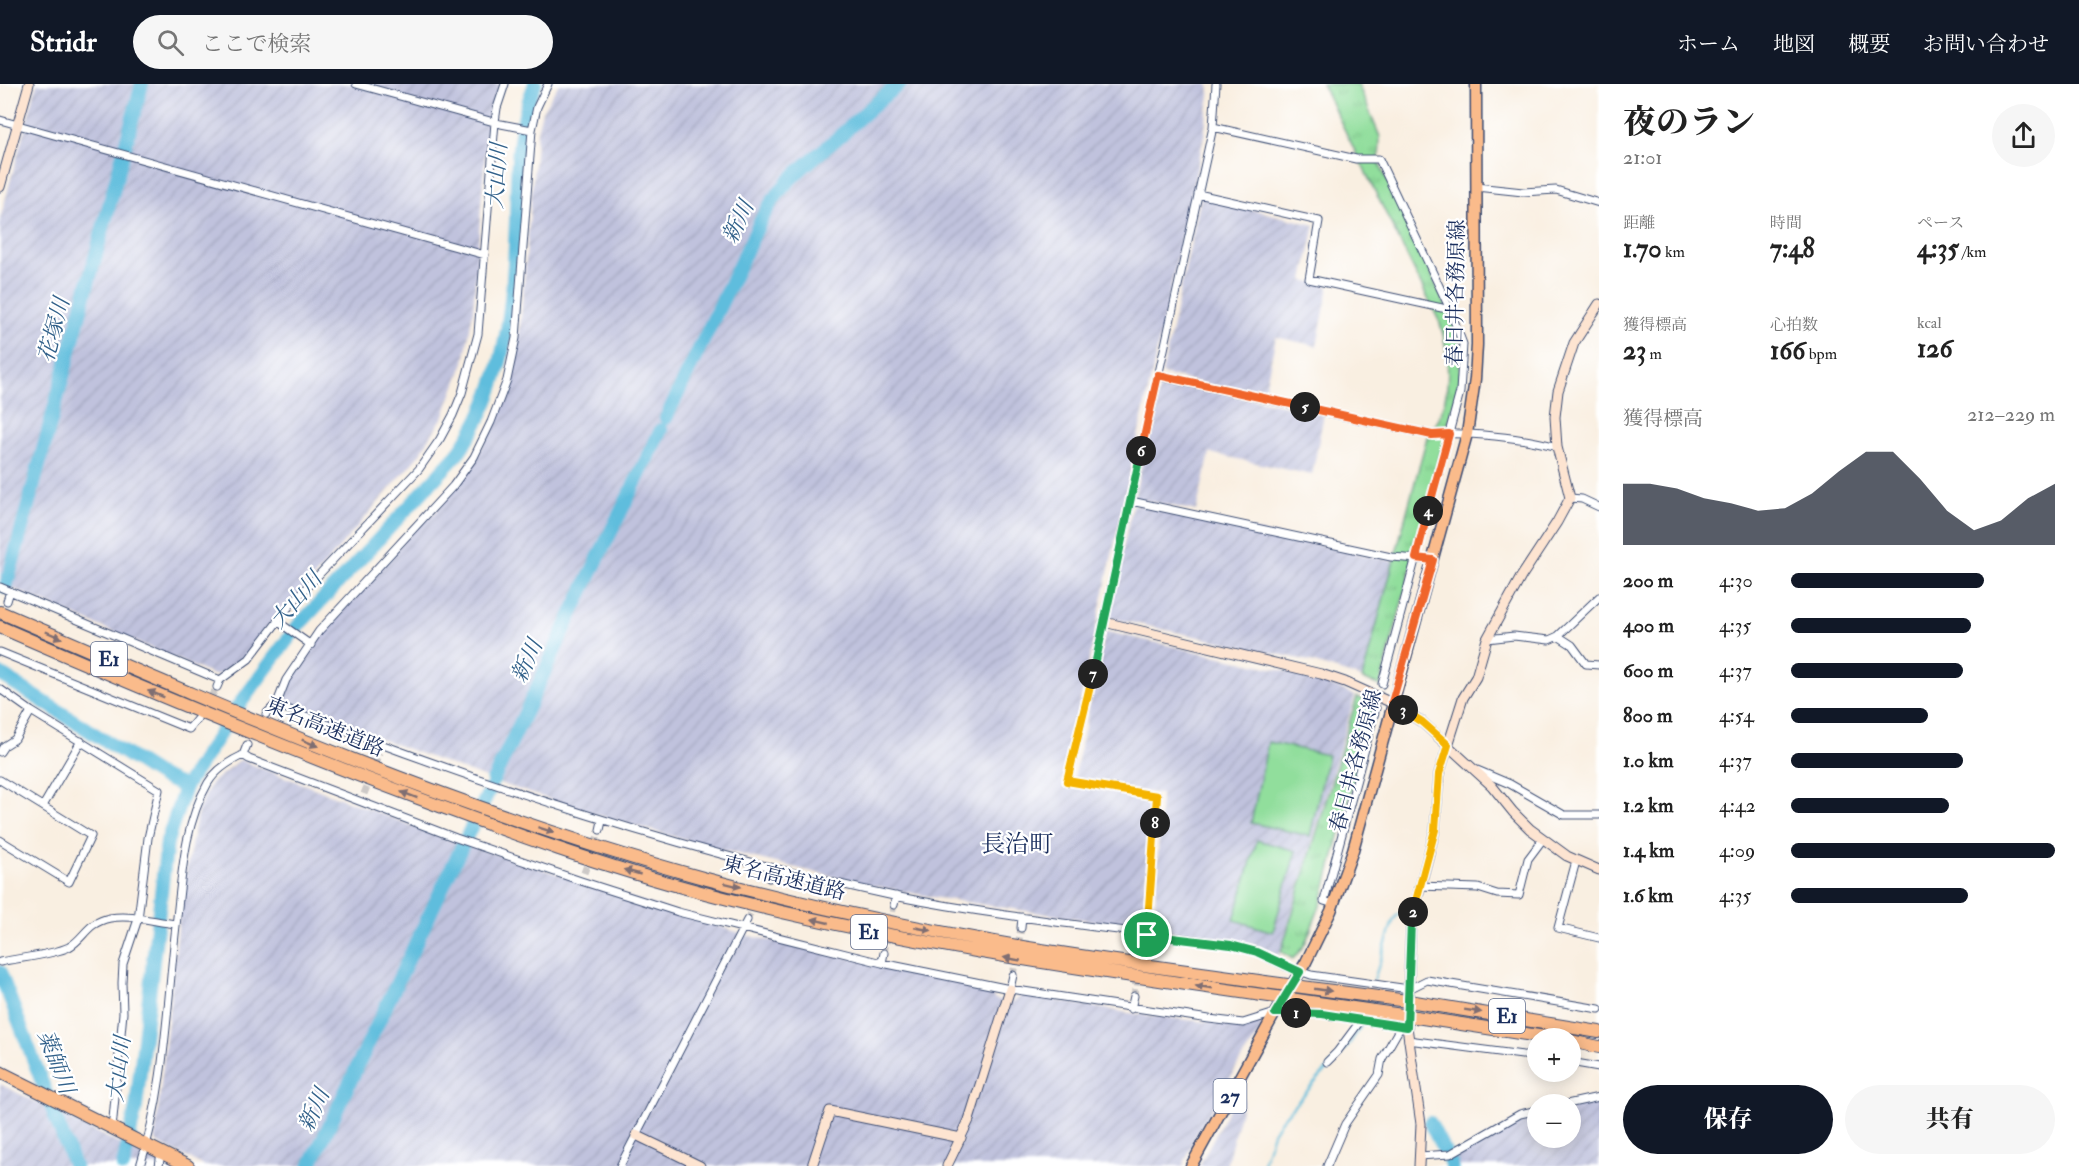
<!DOCTYPE html>
<html lang="ja">
<head>
<meta charset="utf-8">
<style>
	:root { --surface:#fff; --page:#f6f6f6; --text:#222; --muted:#767676; --accent:#111827 }
	body { margin:0; font-family:"IM FELL Double Pica","Noto Serif JP",serif; background:var(--page); color:var(--text); height:100vh; display:flex; flex-direction:column; font-size:22px; white-space:nowrap }
	* { box-sizing:border-box; margin:0 }
	p { font-size:20px; color:var(--muted) }
	.icon { flex:none; width:33px; height:33px; fill:none; stroke:currentColor; stroke-width:2; stroke-linecap:round; stroke-linejoin:round }
	.map { position:relative; flex:1; overflow:hidden }
	.side { display:flex; flex-direction:column; background:var(--surface); width:480px }
	.side>* { flex:none }
	.fabs { position:absolute; left:1527px; top:944px; display:grid; gap:12px }
	.fabs a { display:grid; place-items:center; width:54px; height:54px; border-radius:50%; background:var(--surface); box-shadow:0 3px 15px #0003; font-size:30px }
	.pin { position:absolute; display:grid; place-items:center; width:51px; height:51px; color:#fff; margin:-26px; border:3px solid #fff; border-radius:50%; box-shadow:0 2px 6px #0007 }
	.km { position:absolute; width:30px; height:30px; margin:-15px; border-radius:50%; background:#222; color:#fff; font-size:16px; line-height:30px; text-align:center }
	.round { display:grid; place-items:center; flex:none; width:63px; height:63px; border-radius:32px; background:var(--page) }
	.overview { display:flex; align-items:center; justify-content:space-between; height:102px; padding:0 24px }
	h1 { font-size:33px; font-weight:800; line-height:45px }
	.metrics { display:grid; grid-template-columns:repeat(3,1fr); gap:9px; height:102px; padding:6px 24px }
	.metrics div { display:grid; align-content:center }
	.metrics b { font-size:26px; font-weight:800 }
	.metrics small { font-size:16px; font-weight:400 }
	.metrics p { font-size:16px }
	.chart { height:168px; padding:12px 24px }
	.chart p { display:flex; justify-content:space-between }
	.chart svg { width:100%; height:108px; margin-top:6px; fill:var(--accent); opacity:.7 }
	.button { display:flex; gap:12px; margin-top:auto; padding:12px 24px }
	.button a { flex:1; height:69px; border-radius:36px; background:var(--accent); color:#fff; font-size:24px; font-weight:800; line-height:69px; text-align:center }
	.button a+a { background:var(--page); color:var(--text) }
	ul { padding:0 24px; list-style:none; font-size:20px }
	li { display:grid; grid-template-columns:96px 72px 1fr; align-items:center; height:45px }
	li i { height:15px; border-radius:8px; background:var(--accent) }
	header { display:flex; align-items:center; gap:36px; box-sizing:border-box; height:84px; padding:0 30px; background:var(--accent); color:#fff }
	header strong { font-size:28px }
	nav { display:flex; gap:33px; margin-inline-start:auto; font-size:21px }
	.search { width:420px; height:54px; background:var(--page); display:flex; align-items:center; gap:15px; box-sizing:border-box; padding:0 21px; border-radius:33px; color:var(--muted); font-size:22px }
	main { display:flex; flex:1; min-height:0 }
	.map>svg:first-child { display:block }
</style>
</head>
<body>
<header>
<strong>Stridr</strong>
<div class="search"><svg class="icon" aria-label="search" viewBox="0 0 24 24"><circle cx="10" cy="10" r="6"/><path d="M15 15l6 6"/></svg>ここで検索</div>
<nav><a>ホーム</a><a>地図</a><a>概要</a><a>お問い合わせ</a></nav>
</header>
<main>
<div class="map">
<svg width="1599" height="1082" viewBox="0 0 1599 1082">
	<defs>
		<pattern id="industrial-furrows" width="10" height="10" patternUnits="userSpaceOnUse" patternTransform="scale(1.5)"><rect width="10" height="10" fill="#c0c2dd"/><path d="M-1 1l2-2M0 10L10 0M9 11l2-2" fill="none" stroke="#a4a7c0"/></pattern>
		<pattern id="park-tufts" width="24" height="20" patternUnits="userSpaceOnUse" patternTransform="scale(1.5)"><rect width="24" height="20" fill="#91de9c"/><path d="M3 7l-1-3M5 7V3M7 7l1-3M15 17l-1-3M17 17v-4M19 17l1-3" fill="none" stroke="#7cbf89"/></pattern>
	</defs>
	<rect width="100%" height="100%" fill="#fff"/>
	<filter id="ink" filterUnits="userSpaceOnUse"><feTurbulence type="fractalNoise" baseFrequency=".0167" numOctaves="2"/><feDisplacementMap in="SourceGraphic" scale="12" xChannelSelector="R" yChannelSelector="G"/><feConvolveMatrix kernelMatrix="1 2 1 2 8 2 1 2 1" color-interpolation-filters="sRGB"/></filter>
	<filter id="wash" filterUnits="userSpaceOnUse"><feTurbulence type="fractalNoise" baseFrequency=".008" numOctaves="4" result="noise"/><feDisplacementMap in="SourceGraphic" scale="24" xChannelSelector="R" yChannelSelector="G"/><feGaussianBlur stdDeviation="1.35" result="paint"/><feColorMatrix in="noise" values="0 0 0 0 0 0 0 0 0 0 0 0 0 0 0 0 0 1.4 0 .05"/><feComposite in="paint" operator="in"/></filter>
	<g filter="url(#wash)">
		<rect width="100%" height="100%" fill="#f9efe1"/>
		<path fill="url(#industrial-furrows)" d="M37 0H500L488 32 473 227 464 278 444 331 419 371 294 516 283 522 246 572 219 590 213 591 0 499V135Z
			M559 0H1207L1210 3 1204 52 1062 699 1151 715 1143 844 938 814 859 799 714 764 611 735 502 700 284 619V606L321 548 417 443 435 429 467 388 481 366 503 318 513 288 520 245 537 47 542 27Z
			M1201 113 1315 141 1303 196 1329 202 1317 262 1276 253 1263 313 1162 290Z
			M1161 295 1324 330 1312 391 1210 369 1196 427 1134 414Z
			M1133 420 1393 477 1362 594 1305 576 1111 534 1108 532Z
			M1108 548 1285 587 1341 605 1355 612 1279 872 1262 863 1242 858 1154 845 1161 710 1077 697 1074 694 1105 549Z
			M240 676 455 758 471 762 746 851 987 904 995 915 1012 918 1023 911 1129 929 1224 940 1244 941 1264 933 1259 950 1238 980 1219 1015 1198 1046 1183 1082H204L158 1059 155 1055 182 808 198 727 211 699Z
			M0 1000 139 1070 162 1077 166 1076 179 1082H0Z
			M1234 1015H1244L1226 1082H1199Z
			M1599 1017V1082H1453L1450 1074 1523 1032 1537 1029 1538 1053H1570L1571 1023Z"/>
		<path fill="#91de9c" stroke="#56867d" stroke-width="1.5" d="M1268 658 1328 671 1310 752 1251 739Z
			M1257 756 1296 767 1273 848 1234 836Z"/>
		<path fill="url(#park-tufts)" stroke="#56867d" stroke-width="1.5" d="M1322 0H1358L1380 53 1379 79 1445 220 1458 254 1460 262V296L1380 602 1362 595 1427 353C1453 321 1451 276 1440 239Z
			M1357 613 1374 621 1322 817 1305 860 1293 875 1281 868Z"/>
		<g fill="none" stroke-linecap="round" stroke-linejoin="round">
			<path stroke="#5ebddd" stroke-width="2" d="M1374 896 1393 837 1397 831 1406 827
				M1262 1082 1273 1049 1281 1036 1348 962 1363 939"/>
			<path stroke="#5ebddd" stroke-width="14" d="M666 334 762 134C785 93 807 81 841 51 860 33 878 15 900 0
				M6 503 142 0
				M0 590 162 693 185 703
				M493 697 600 470 661 346
				M466 754 490 705
				M0 888 74 1082
				M1430 1039 1452 1082
				M123 1082 136 1023 167 758 185 703 236 625 297 543 456 372C508 302 513 220 516 136 517 89 516 44 535 0
				M310 1082 463 760"/>
		</g>
	</g>
	<g filter="url(#ink)">
		<g fill="none" stroke-linecap="round" stroke-linejoin="round">
			<path stroke="#cdc9c7" stroke-width="7" stroke-dasharray="7 3.5" stroke-linecap="butt" d="M1376 624 1382 600
				M200 631 217 603
				M364 710 380 669
				M584 789 600 746
				M747 836 756 819
				M884 869 894 821
				M1013 891 1021 844
				M1134 912 1141 863"/>
			<defs>
				<path id="street" d="M356 0 501 40 532 46
					M0 36 485 171
					M1213 43 1356 75H1379L1449 223 1463 260 1460 308 1382 600
					M1476 103 1523 108 1556 106 1599 119
					M1198 110 1319 137 1309 195 1442 224
					M1158 292 1432 351C1463 347 1527 354 1557 363
					M1570 414 1582 415 1599 423
					M1131 417 1391 473 1433 476
					M0 503 220 596
					M7 517 10 507
					M277 537 311 561
					M1558 552 1572 561 1586 580 1599 581
					M1487 555 1514 552 1549 556 1558 552 1599 513
					M0 568 189 645 197 635
					M217 603 220 596 249 575 291 520 419 385 440 355 453 331 462 309 478 250 495 38 497 24 505 0
					M0 605 31 627 159 706 148 754 138 835 123 880 122 899 123 929 112 1045
					M277 619 282 623C482 700 684 768 894 812 1005 834 1119 845 1231 861L1257 868 1285 882 1311 891 1409 905 1427 896 1599 925
					M266 630 277 619 286 596 319 547 453 402 474 373 491 338 507 296 516 254 532 46 537 23 548 0
					M0 668 4 662 15 655 31 627
					M243 671 249 675 456 754 581 797 678 828 882 879 1010 905 1209 935 1243 939 1275 929 1321 930 1407 943
					M1477 686 1510 700 1564 731H1599
					M0 696 91 752 69 798 0 756
					M43 722 81 657
					M600 746 602 737
					M1576 777 1558 844 1599 854
					M769 794 773 784
					M1419 802 1478 804 1497 810 1519 811 1528 775 1543 755
					M1334 820 1324 817 1376 624
					M894 821 896 812
					M1021 844 1022 833
					M1141 863 1147 851 1157 712 1067 697 1088 611 1213 43 1216 0
					M0 878C18 874 53 871 69 863 85 854 86 839 110 834 131 830 155 838 176 840
					M882 879 884 869
					M1010 905 1013 891
					M1131 925 1134 912
					M1408 956 1538 973
					M1327 978 1337 968 1361 936
					M1570 978 1599 983
					M1567 1020 1599 1013
					M1419 1072 1450 1070 1520 1030 1538 1026
					M140 1082C166 1002 167 915 177 833 182 788 185 739 208 699 215 687 230 677 243 671L247 661
					M159 1082 161 1068
					M620 1082 747 836
					M1327 1082 1345 1040 1379 991 1382 975 1401 942"/>
				<path id="secondary" d="M0 103 29 0
					M1104 538 1321 590 1345 598 1392 619 1422 638 1492 702 1513 728 1530 745 1567 772 1599 786
					M636 1051 700 1082
					M812 1082 830 1027 961 1054
					M947 1082 969 1036 1010 905
					M1419 1082 1421 1040 1407 943 1411 838 1435 746 1439 690 1463 614 1476 593 1487 555 1521 493 1557 438 1570 414 1557 363 1555 333 1558 307 1574 259 1599 220"/>
				<path id="primary" d="M1191 1082 1275 929 1306 878 1331 827 1353 766 1467 350 1475 295 1477 261 1476 0"/>
				<path id="highway" d="M0 528C230 627 461 728 703 794 814 824 927 847 1041 866 1116 878 1191 887 1265 898
					M0 543C138 603 277 661 418 714 511 749 605 783 701 808 886 857 1074 884 1262 911
					M1415 918 1599 948
					M1416 933 1552 954
					M1570 957 1599 963
					M0 988 188 1082"/>
			</defs>
			<use href="#street" stroke="#3c4c72" stroke-width="9"/>
			<use href="#secondary" stroke="#3c4c72" stroke-width="11"/>
			<use href="#primary" stroke="#3c4c72" stroke-width="13"/>
			<use href="#highway" stroke="#3c4c72" stroke-width="14"/>
			<use href="#street" stroke="#fff" stroke-width="7"/>
			<use href="#secondary" stroke="#fde4d1" stroke-width="9"/>
			<use href="#primary" stroke="#fabb8b" stroke-width="10"/>
			<use href="#highway" stroke="#fabb8b" stroke-width="12"/>
			<defs>
				<path id="highway-bridge" d="M1265 898 1415 918
					M1262 911 1416 933"/>
			</defs>
			<use href="#highway-bridge" stroke="#3c4c72" stroke-width="14" stroke-linecap="butt"/>
			<use href="#highway-bridge" stroke="#fabb8b" stroke-width="12"/>
		</g>
		<defs><path id="oneway-solid" d="M-6-.8H1V-3.2L6.5 0L1 3.2V.8H-6Z" transform="scale(1.5)"/></defs>
		<g fill="#7f6e72">
			<use href="#oneway-solid" transform="translate(54 551) rotate(23)"/>
			<use href="#oneway-solid" transform="translate(156 610) rotate(-158)"/>
			<use href="#oneway-solid" transform="translate(310 659) rotate(22)"/>
			<use href="#oneway-solid" transform="translate(409 711) rotate(-159)"/>
			<use href="#oneway-solid" transform="translate(546 746) rotate(18)"/>
			<use href="#oneway-solid" transform="translate(632 788) rotate(-164)"/>
			<use href="#oneway-solid" transform="translate(733 801) rotate(14)"/>
			<use href="#oneway-solid" transform="translate(820 837) rotate(-167)"/>
			<use href="#oneway-solid" transform="translate(923 845) rotate(11)"/>
			<use href="#oneway-solid" transform="translate(1012 875) rotate(-170)"/>
			<use href="#oneway-solid" transform="translate(1204 903) rotate(-172)"/>
			<use href="#oneway-solid" transform="translate(1323 906) rotate(8)"/>
			<use href="#oneway-solid" transform="translate(1473 927) rotate(9)"/>
		</g>
	</g>
	<g fill="none" stroke-linecap="round" stroke-linejoin="round" filter="url(#ink)">
		<defs>
			<path id="split-1" d="M1147 851 1231 861 1257 868 1300 888 1275 929H1296"/>
			<path id="split-2" d="M1296 929 1322 930 1407 943 1411 838 1413 828"/>
			<path id="split-3" d="M1403 626 1422 638 1448 661 1439 690 1435 746 1413 828"/>
			<path id="split-4" d="M1403 626 1392 618 1433 476 1416 474 1428 427"/>
			<path id="split-5" d="M1305 323 1432 351 1449 350 1428 427"/>
			<path id="split-6" d="M1141 367 1158 291 1305 323"/>
			<path id="split-7" d="M1093 590 1141 367"/>
			<path id="split-8" d="M1093 590 1067 697 1157 712 1155 739"/>
			<path id="split-9" d="M1147 851 1155 739"/>
		</defs>
		<use href="#split-1" stroke="#fff" stroke-width="12"/>
		<use href="#split-2" stroke="#fff" stroke-width="12"/>
		<use href="#split-3" stroke="#fff" stroke-width="12"/>
		<use href="#split-4" stroke="#fff" stroke-width="12"/>
		<use href="#split-5" stroke="#fff" stroke-width="12"/>
		<use href="#split-6" stroke="#fff" stroke-width="12"/>
		<use href="#split-7" stroke="#fff" stroke-width="12"/>
		<use href="#split-8" stroke="#fff" stroke-width="12"/>
		<use href="#split-9" stroke="#fff" stroke-width="12"/>
		<use href="#split-1" stroke="#22a559" stroke-width="8"/>
		<use href="#split-2" stroke="#22a559" stroke-width="8"/>
		<use href="#split-3" stroke="#f5b400" stroke-width="8"/>
		<use href="#split-4" stroke="#f0652b" stroke-width="8"/>
		<use href="#split-5" stroke="#f0652b" stroke-width="8"/>
		<use href="#split-6" stroke="#f0652b" stroke-width="8"/>
		<use href="#split-7" stroke="#22a559" stroke-width="8"/>
		<use href="#split-8" stroke="#f5b400" stroke-width="8"/>
		<use href="#split-9" stroke="#f5b400" stroke-width="8"/>
	</g>
	<g text-anchor="middle" dominant-baseline="central" stroke-width="4.5" stroke-linejoin="round" paint-order="stroke">
		<g fill="#fff" stroke="#5f6d8e" stroke-width="1.5">
			<rect x="91" y="558" width="36" height="34" rx="4.5"/>
			<rect x="851" y="831" width="36" height="34" rx="4.5"/>
			<rect x="1489" y="915" width="36" height="34" rx="4.5"/>
			<rect x="1213.5" y="995" width="33" height="34" rx="4.5"/>
		</g>
		<g font-size="20" font-weight="bold" fill="#1b2f5e">
			<text x="109" y="575">E1</text>
			<text x="869" y="848">E1</text>
			<text x="1507" y="932">E1</text>
			<text x="1230" y="1012">27</text>
		</g>
		<g font-size="21" fill="#1b2f5e" stroke="#fff">
			<text transform="translate(1456 209) rotate(-89)">春日井各務原線</text>
			<text transform="translate(325 643) rotate(22)">東名高速道路</text>
			<text transform="translate(1356 677) rotate(-75)">春日井各務原線</text>
			<text transform="translate(784 794) rotate(14)">東名高速道路</text>
		</g>
		<g font-size="22" font-style="italic" fill="#32618a" stroke="#fff">
			<text transform="translate(497 92) rotate(-86)">大山川</text>
			<text transform="translate(738 138) rotate(-64)">新川</text>
			<text transform="translate(54 246) rotate(-75)">花塚川</text>
			<text transform="translate(296 516) rotate(-49)">大山川</text>
			<text transform="translate(527 577) rotate(-65)">新川</text>
			<text transform="translate(56 978) rotate(69)">薬師川</text>
			<text transform="translate(119 985) rotate(-83)">大山川</text>
			<text transform="translate(314 1026) rotate(-65)">新川</text>
		</g>
		<g font-size="24" fill="#1b2f5e" stroke="#fff">
			<text x="1017" y="760">長治町</text>
		</g>
	</g>
</svg>
<div class="fabs">
<a>+</a>
<a>−</a>
</div>
<div class="pin" style="left:1147px;top:851px;background:#1e9e55"><svg class="icon" aria-label="arrive" viewBox="0 0 24 24"><path d="M6 21V4h12l-3 4 3 4H6"/></svg></div>
<b class="km" style="left:1296px;top:929px">1</b>
<b class="km" style="left:1413px;top:828px">2</b>
<b class="km" style="left:1403px;top:626px">3</b>
<b class="km" style="left:1428px;top:427px">4</b>
<b class="km" style="left:1305px;top:323px">5</b>
<b class="km" style="left:1141px;top:367px">6</b>
<b class="km" style="left:1093px;top:590px">7</b>
<b class="km" style="left:1155px;top:739px">8</b>
</div>
<section class="side">
<div class="overview"><div><h1>夜のラン</h1><p>21:01</p></div><a class="round"><svg class="icon" aria-label="share" viewBox="0 0 24 24"><path d="M12 15V3M7 8l5-5 5 5M5 13v7h14v-7"/></svg></a></div>
<div class="metrics">
<div><p>距離</p><b>1.70<small> km</small></b></div>
<div><p>時間</p><b>7:48</b></div>
<div><p>ペース</p><b>4:35<small> /km</small></b></div>
</div>
<div class="metrics">
<div><p>獲得標高</p><b>23<small> m</small></b></div>
<div><p>心拍数</p><b>166<small> bpm</small></b></div>
<div><p>kcal</p><b>126</b></div>
</div>
<div class="chart"><p><span>獲得標高</span>212–229 m</p>
<svg viewBox="0 0 160 44" preserveAspectRatio="none"><path d="M0 44V19L10 19L20 21L30 25L40 27L50 30L60 29L70 23L80 14L90 6L100 6L110 17L120 30L130 38L140 34L150 25L160 19V44z"/></svg>
</div>
<ul>
<li><b>200 m</b>4:30<i style="width:73%"></i></li>
<li><b>400 m</b>4:35<i style="width:68%"></i></li>
<li><b>600 m</b>4:37<i style="width:65%"></i></li>
<li><b>800 m</b>4:54<i style="width:52%"></i></li>
<li><b>1.0 km</b>4:37<i style="width:65%"></i></li>
<li><b>1.2 km</b>4:42<i style="width:60%"></i></li>
<li><b>1.4 km</b>4:09<i style="width:100%"></i></li>
<li><b>1.6 km</b>4:35<i style="width:67%"></i></li>
</ul>
<div class="button"><a>保存</a><a>共有</a></div>
</section>
</main>
</body>
</html>
